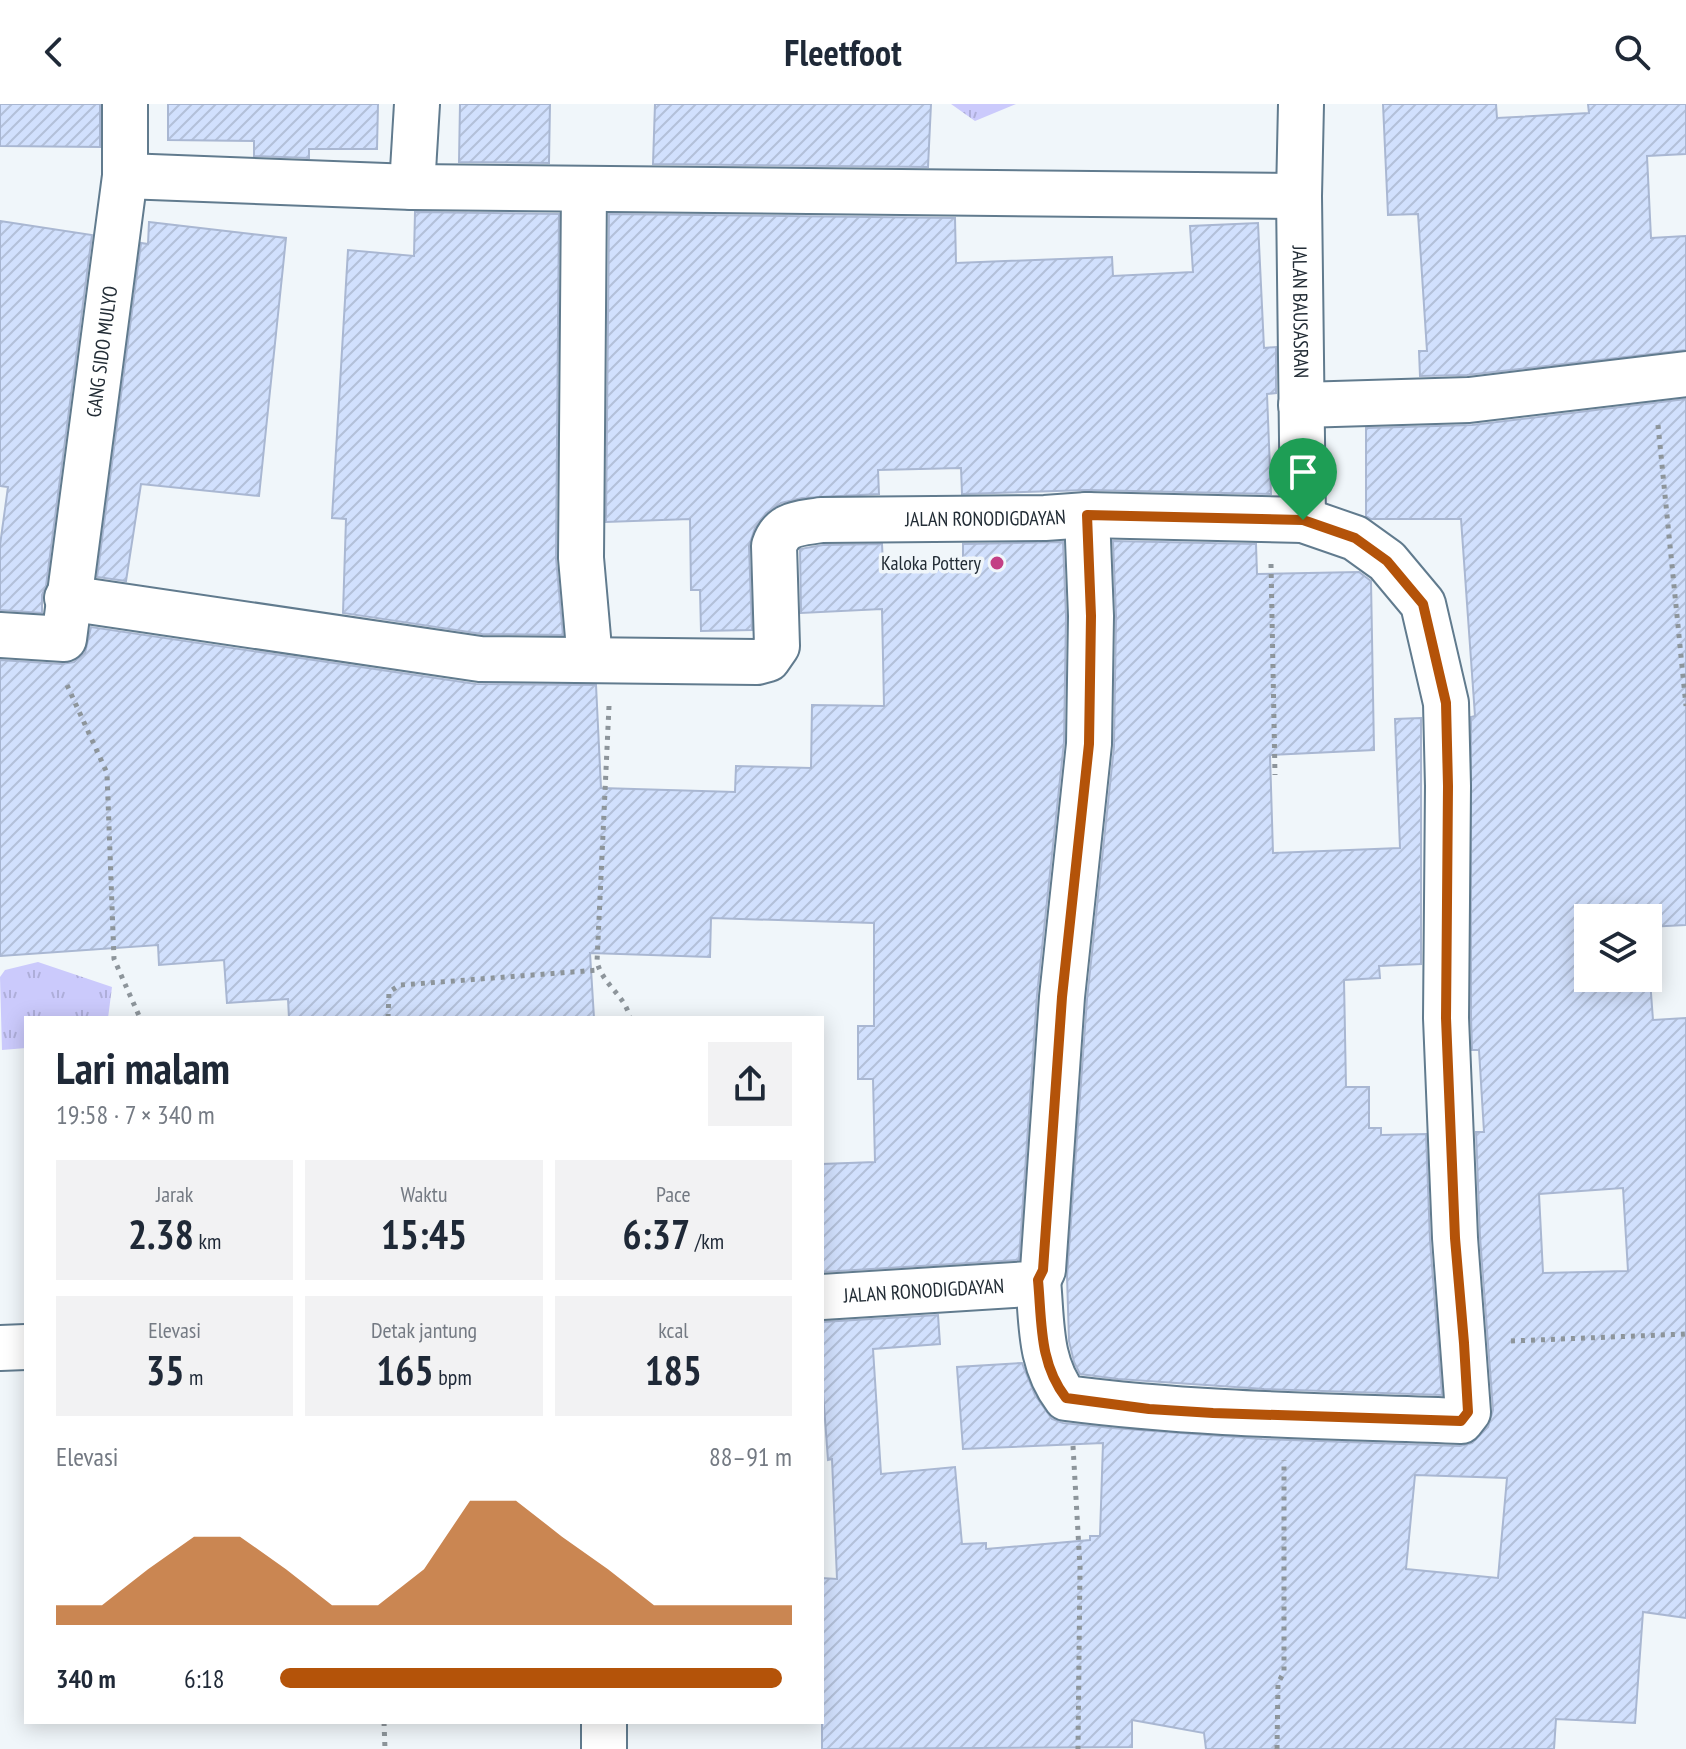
<!DOCTYPE html>
<html lang="id">
<head>
<meta charset="utf-8">
<style>
	:root { --surface:#fff; --page:#f2f2f3; --text:#1f2937; --muted:#747a83; --accent:#b45309 }
	body { margin:0; font-family:"PT Sans Narrow",sans-serif; background:var(--page); color:var(--text); height:100vh; display:flex; flex-direction:column; font-size:30px; white-space:nowrap }
	* { box-sizing:border-box; margin:0 }
	p { font-size:26px; color:var(--muted) }
	.icon { flex:none; width:44px; height:44px; fill:none; stroke:currentColor; stroke-width:2; stroke-linecap:round; stroke-linejoin:round }
	.map { position:relative; flex:1; overflow:hidden }
	.details { position:absolute; left:24px; top:912px; width:800px; height:708px; display:flex; flex-direction:column; background:var(--surface); border-radius:0px; box-shadow:0 4px 20px #0003 }
	.details>* { flex:none }
	.controls { position:absolute; left:1574px; top:800px; display:grid; gap:16px }
	.controls a { display:grid; place-items:center; width:88px; height:88px; border-radius:0px; background:var(--surface); box-shadow:0 4px 20px #0003; font-size:40px }
	.pin { position:absolute; display:grid; place-items:center; width:68px; height:68px; color:#fff; margin:-82px -34px; border-radius:50% 50% 50% 0; rotate:-45deg; box-shadow:0 0 8px #0007 }
	.pin .icon { rotate:45deg }
	.round { display:grid; place-items:center; flex:none; width:84px; height:84px; border-radius:0px; background:var(--page) }
	.overview { display:flex; align-items:center; justify-content:space-between; height:136px; padding:0 32px }
	h1 { font-size:44px; font-weight:700; line-height:60px }
	.stats { display:grid; grid-template-columns:repeat(3,1fr); gap:12px; height:136px; padding:8px 32px }
	.stats div { display:grid; align-content:center; border-radius:0px; background:var(--page); text-align:center }
	.stats b { font-size:40px; font-weight:700 }
	.stats small { font-size:22px; font-weight:400 }
	.stats p { font-size:22px }
	.chart { height:224px; padding:16px 32px }
	.chart p { display:flex; justify-content:space-between }
	.chart svg { width:100%; height:144px; margin-top:8px; fill:var(--accent); opacity:.7 }
	ul { padding:0 32px; list-style:none; font-size:26px }
	li { display:grid; grid-template-columns:128px 96px 1fr; align-items:center; height:60px }
	li i { height:20px; border-radius:10px; background:var(--accent) }
	header { display:flex; justify-content:space-between; align-items:center; height:104px; padding:0 32px; background:var(--surface); font-size:36px; font-weight:700 }
	.map>svg:first-child { display:block }
</style>
</head>
<body>
<header><svg class="icon" aria-label="back" viewBox="0 0 24 24"><path d="M15 5l-7 7 7 7"/></svg>Fleetfoot<svg class="icon" aria-label="search" viewBox="0 0 24 24"><circle cx="10" cy="10" r="6"/><path d="M15 15l6 6"/></svg></header>
<div class="map">
<svg width="1686" height="1645" viewBox="0 0 1686 1645">
	<defs>
		<pattern id="grass-tufts" width="24" height="20" patternUnits="userSpaceOnUse" patternTransform="scale(2)"><rect width="24" height="20" fill="#cbcafc"/><path d="M3 7l-1-3M5 7V3M7 7l1-3M15 17l-1-3M17 17v-4M19 17l1-3" fill="none" stroke="#aeaed9"/></pattern>
		<pattern id="building-hatch" width="6" height="6" patternUnits="userSpaceOnUse" patternTransform="scale(2)"><rect width="6" height="6" fill="#d1e0fd"/><path d="M-1 1l2-2M0 6l6-6M5 7l2-2" fill="none" stroke="#b3c0d9"/></pattern>
	</defs>
	<rect width="100%" height="100%" fill="#f0f6fa"/>
	<path fill="url(#grass-tufts)" d="M951 0H1016L975 17Z
		M38 858 112 883 108 914H26V944L2 946 0 873 5 866Z"/>
	<path fill="url(#building-hatch)" stroke="#a9b7d2" stroke-width="2" fill-rule="evenodd" d="M0 0H100V43L0 42Z
		M168 0H378L377 45H309V54L254 52V37L168 36Z
		M460 0H550L549 59 459 58Z
		M655 0H931L928 63 653 60Z
		M1383 0H1496L1497 14 1589 9 1588 0H1686V50L1647 52 1651 134 1686 132V246L1467 271 1420 272 1419 247H1427L1418 110 1388 111Z
		M415 108 559 110 556 454 563 531 482 530 343 509 346 415 332 414 348 146 414 152Z
		M609 110 955 114 956 159 1112 153 1113 172 1193 168 1190 122 1258 119 1264 244 1276 243V289L1267 290 1271 390 1088 386 962 390 961 364 878 366 879 390 802 394 781 399 766 409 755 424 749 442 752 526 701 527 700 486H691L690 415 606 418Z
		M0 117 92 131 46 482 42 491V509L0 506V441L8 383 0 382Z
		M149 118 286 134 259 392 141 380 126 477 97 473 141 139 148 140Z
		M1686 295V821L1648 823V814H1588V874H1648V849L1653 916 1686 914V1514L1643 1508 1635 1619 1556 1615 1554 1645H1206L1204 1629 1132 1616V1643L822 1645V1474L837 1475 832 1355 828 1356 822 1275V1218L938 1211 940 1240 873 1245 881 1370 955 1363 962 1440 986 1439V1445L1090 1436V1432H1100L1103 1339 963 1345 957 1263 1022 1259 1035 1291 1052 1315 1063 1319 1112 1324 1262 1335 1460 1342 1472 1339 1488 1323 1493 1306 1480 1133 1476 1028H1484L1479 946H1472L1471 914V613L1475 612 1461 415H1371L1366 412V324L1472 321ZM1623 1084 1628 1167 1543 1169 1539 1090ZM1415 1371 1507 1374 1498 1474 1406 1465Z
		M1113 437 1256 440 1257 470 1359 468 1371 477 1374 646 1270 651 1273 749 1400 744 1395 615 1421 614V860L1379 862 1380 874 1344 876 1346 983H1369V1024H1381V1031L1426 1030 1430 1136 1442 1291 1264 1285 1118 1275 1080 1270 1074 1258 1069 1237 1067 1172 1087 895 1114 643 1116 512Z
		M1063 438 1066 512 1064 638 1037 891 1019 1156 822 1168V1060L875 1058 873 975H858V922H874V819L711 814 710 853 590 849 594 914H289L288 895 227 899 224 856 159 861 158 841 0 852V556L62 560 74 558 85 549 91 523 476 580 596 581 601 684 735 688 736 662 811 664 812 601 884 602 882 505 801 509 800 445 823 441 882 440 883 460 963 455V440Z"/>
	<g fill="none" stroke-linecap="round" stroke-linejoin="round">
		<defs>
			<g id="street">
				<path id="s1" d="M1301 0 1299 92 1303 416"/>
				<path d="M125 72 412 83 1299 92"/>
				<path d="M412 83 417 0"/>
				<path d="M584 85 581 454 590 556"/>
				<path d="M1301 301 1469 296 1686 270"/>
				<path id="s2" d="M67 494 480 555 757 558 768 555 777 542 774 442C782 418 799 420 821 416L1045 414 1087 411 1303 416 1355 434 1387 457 1423 500 1446 599 1448 682 1446 914 1455 1134 1468 1308 1461 1317C1329 1312 1197 1311 1066 1294 1039 1259 1042 1219 1038 1176"/>
				<path id="s3" d="M0 531 64 535 125 72V0"/>
				<path id="s4" d="M822 1193 1029 1180 1038 1176 1043 1166 1062 893 1089 640 1091 512 1087 411"/>
				<path d="M0 1244 26 1243"/>
				<path d="M604 1645V1618"/>
			</g>
		</defs>
		<use href="#street" stroke="#617b8e" stroke-width="48"/>
		<path stroke="#8d959b" stroke-width="5" stroke-dasharray="4 6" stroke-linecap="butt" d="M1658 321 1686 602
			M1271 460 1275 671
			M67 581 107 669 114 855 140 914
			M609 602 597 858C603 881 625 891 630 914
			M388 914 389 888 400 881 599 866
			M1511 1237 1686 1230
			M1073 1342 1080 1463 1078 1645
			M384 1618 385 1645
			M1277 1645 1278 1579 1284 1568V1356"/>
		<use href="#street" stroke="#fff" stroke-width="44"/>
	</g>
	<g fill="none" stroke-linecap="round" stroke-linejoin="round">
		<defs>
			<path id="route" d="M1087 411 1303 416 1355 434 1387 457 1423 500 1446 599 1448 682 1446 914 1455 1134 1464 1239 1468 1308 1461 1317 1213 1309 1149 1305 1066 1294C1039 1259 1042 1219 1038 1176L1043 1166 1062 893 1089 640 1091 512Z"/>
		</defs>
		<use href="#route" stroke="#fff" stroke-width="16"/>
		<use href="#route" stroke="#b45309" stroke-width="10"/>
	</g>
	<circle fill="#c33f85" stroke="#f0f6fa" stroke-width="3" cx="997" cy="459" r="8"/>
	<g text-anchor="middle" dominant-baseline="central" stroke-width="7" stroke-linejoin="round" paint-order="stroke">
		<g font-size="20" fill="#232d36" stroke="#f0f6fa">
			<text stroke="none"><textPath href="#s1" startOffset="208">JALAN BAUSASRAN</textPath></text>
			<text stroke="none"><textPath href="#s3" startOffset="354">GANG SIDO MULYO</textPath></text>
			<text stroke="none"><textPath href="#s2" startOffset="1044">JALAN RONODIGDAYAN</textPath></text>
			<text stroke="none"><textPath href="#s4" startOffset="102">JALAN RONODIGDAYAN</textPath></text>
		</g>
		<g font-size="20" fill="#232d36" stroke="#f0f6fa" text-anchor="end">
			<text x="981" y="459">Kaloka Pottery</text>
		</g>
	</g>
</svg>
<div class="controls">
<a><svg class="icon" aria-label="layers" viewBox="0 0 24 24"><path d="M12 4l9 5-9 5-9-5zM3 14l9 5 9-5"/></svg></a>
</div>
<div class="pin" style="left:1303px;top:416px;background:#1e9e55"><svg class="icon" aria-label="arrive" viewBox="0 0 24 24"><path d="M6 21V4h12l-3 4 3 4H6"/></svg></div>
<section class="details">
<div class="overview"><div><h1>Lari malam</h1><p>19:58 · 7 × 340 m</p></div><a class="round"><svg class="icon" aria-label="share" viewBox="0 0 24 24"><path d="M12 15V3M7 8l5-5 5 5M5 13v7h14v-7"/></svg></a></div>
<div class="stats">
<div><p>Jarak</p><b>2.38<small> km</small></b></div>
<div><p>Waktu</p><b>15:45</b></div>
<div><p>Pace</p><b>6:37<small> /km</small></b></div>
</div>
<div class="stats">
<div><p>Elevasi</p><b>35<small> m</small></b></div>
<div><p>Detak jantung</p><b>165<small> bpm</small></b></div>
<div><p>kcal</p><b>185</b></div>
</div>
<div class="chart"><p><span>Elevasi</span>88–91 m</p>
<svg viewBox="0 0 160 44" preserveAspectRatio="none"><path d="M0 44V38L10 38L20 27L30 17L40 17L50 27L60 38L70 38L80 27L90 6L100 6L110 17L120 27L130 38L140 38L150 38L160 38V44z"/></svg>
</div>
<ul>
<li><b>340 m</b>6:18<i style="width:98%"></i></li>
</ul>
</section>
</div>
</body>
</html>
